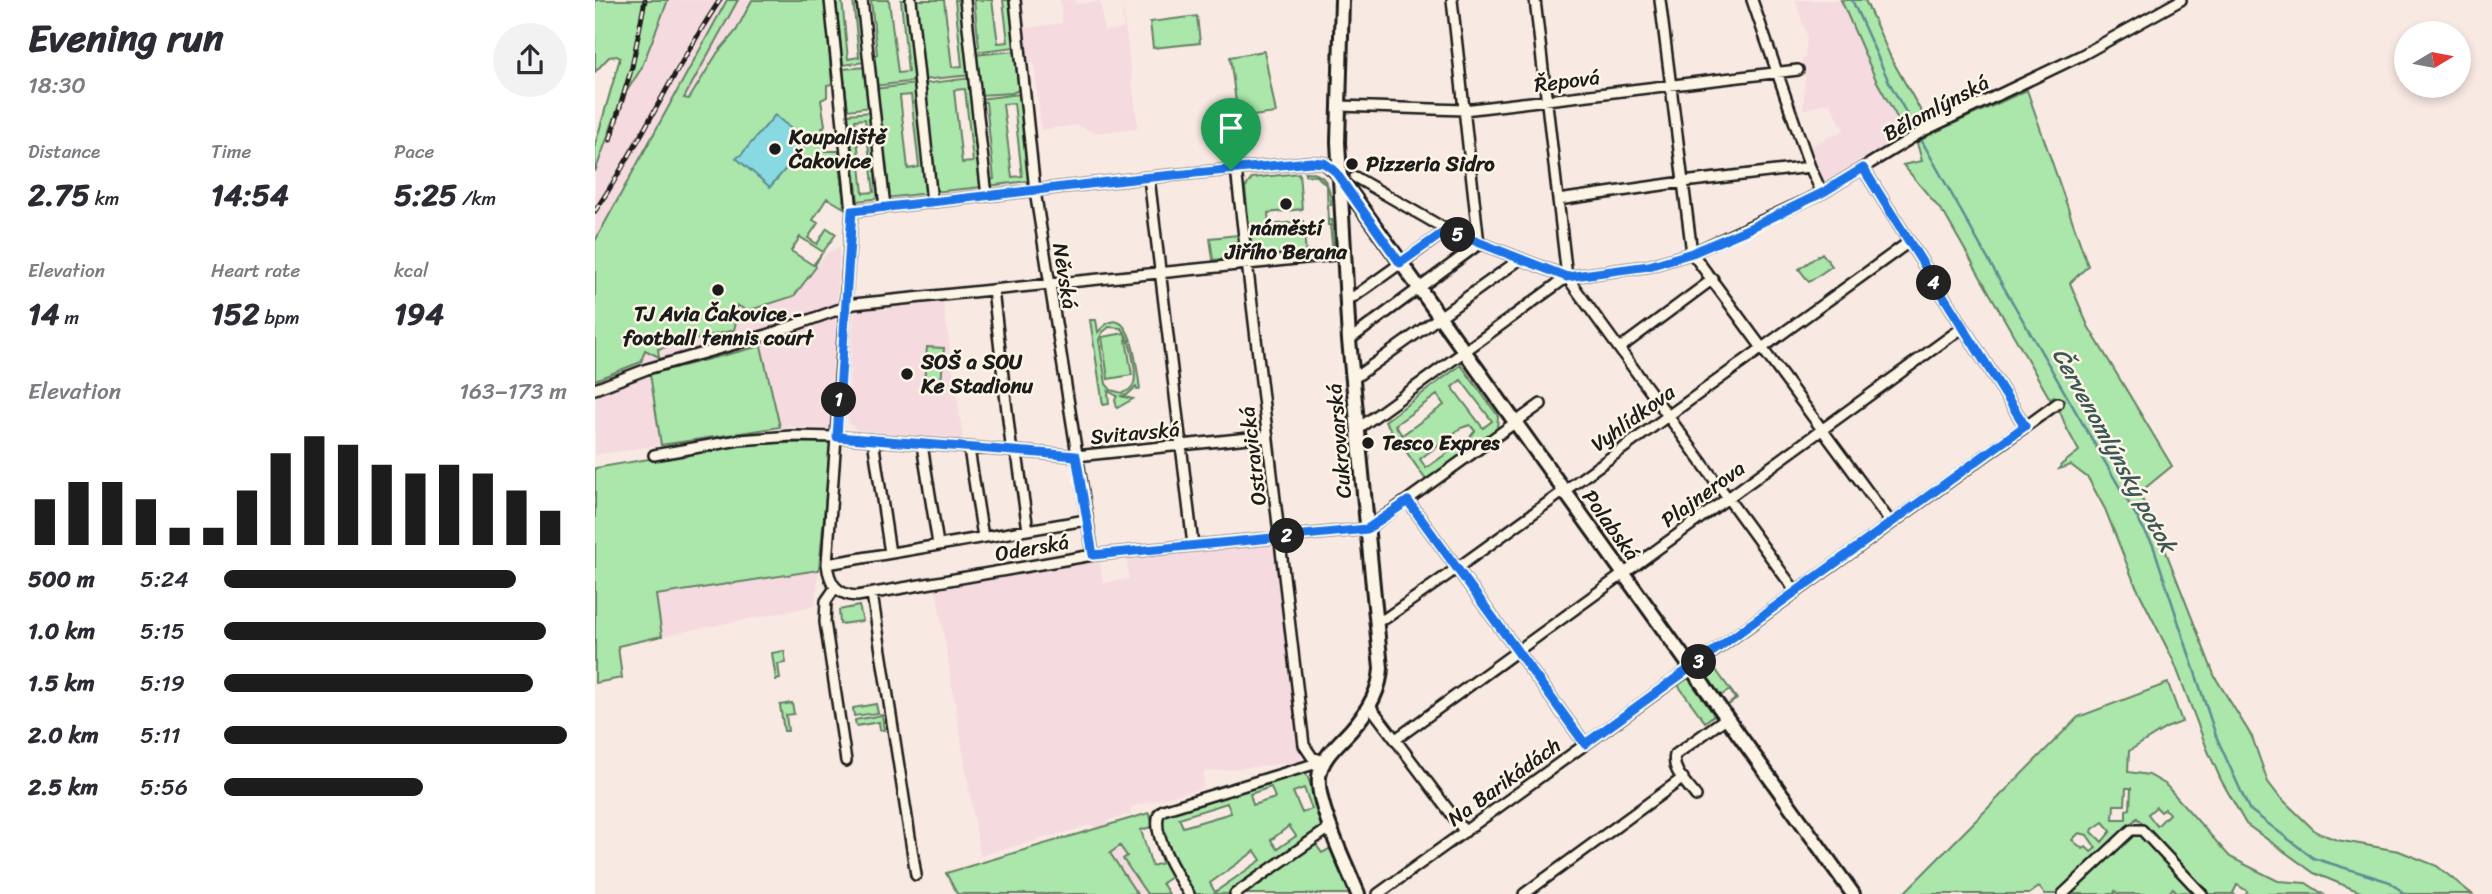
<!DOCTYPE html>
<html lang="en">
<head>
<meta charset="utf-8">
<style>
	:root { --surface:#fff; --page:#f2f2f3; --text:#2b2b33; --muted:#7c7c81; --accent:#1c1c1c }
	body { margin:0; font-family:Sriracha,sans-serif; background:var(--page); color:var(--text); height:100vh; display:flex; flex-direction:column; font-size:26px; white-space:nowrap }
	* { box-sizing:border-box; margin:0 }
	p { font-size:23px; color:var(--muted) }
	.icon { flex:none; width:38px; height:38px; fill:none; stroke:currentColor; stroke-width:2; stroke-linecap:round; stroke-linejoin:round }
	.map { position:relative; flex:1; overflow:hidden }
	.sheet { display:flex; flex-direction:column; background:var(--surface); width:595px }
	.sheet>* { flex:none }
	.needle { width:46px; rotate:80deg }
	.controls { position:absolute; left:1799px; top:21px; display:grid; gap:14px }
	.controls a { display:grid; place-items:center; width:77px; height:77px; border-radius:50%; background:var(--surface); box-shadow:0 4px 10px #0003; font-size:35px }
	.pin { position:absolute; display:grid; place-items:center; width:60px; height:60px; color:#fff; margin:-72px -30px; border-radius:50% 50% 50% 0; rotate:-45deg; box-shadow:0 0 7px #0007 }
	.pin .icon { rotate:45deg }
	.km { position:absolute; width:35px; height:35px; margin:-18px; border-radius:50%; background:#222; color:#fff; font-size:19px; line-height:35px; text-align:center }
	.round { display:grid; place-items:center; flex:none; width:74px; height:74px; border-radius:37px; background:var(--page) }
	.headline { display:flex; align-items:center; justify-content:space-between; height:119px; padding:0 28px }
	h1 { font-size:38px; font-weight:800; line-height:52px }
	.figures { display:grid; grid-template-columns:repeat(3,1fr); gap:10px; height:119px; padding:7px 28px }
	.figures div { display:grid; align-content:center }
	.figures b { font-size:30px; font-weight:800 }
	.figures small { font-size:19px; font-weight:400 }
	.figures p { font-size:19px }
	.chart { height:196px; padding:14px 28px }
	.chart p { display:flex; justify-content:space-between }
	.chart svg { width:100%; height:126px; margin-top:7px; stroke:var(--accent); stroke-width:6 }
	ul { padding:0 28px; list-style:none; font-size:23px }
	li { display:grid; grid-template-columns:112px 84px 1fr; align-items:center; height:52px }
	li i { height:18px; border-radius:9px; background:var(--accent) }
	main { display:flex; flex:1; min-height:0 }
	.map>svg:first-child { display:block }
</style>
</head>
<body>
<main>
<section class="sheet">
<div class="headline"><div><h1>Evening run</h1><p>18:30</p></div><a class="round"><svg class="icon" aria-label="share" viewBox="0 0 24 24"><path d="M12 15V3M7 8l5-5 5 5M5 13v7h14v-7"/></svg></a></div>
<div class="figures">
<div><p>Distance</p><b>2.75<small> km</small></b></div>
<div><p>Time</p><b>14:54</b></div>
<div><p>Pace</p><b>5:25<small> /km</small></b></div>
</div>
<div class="figures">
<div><p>Elevation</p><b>14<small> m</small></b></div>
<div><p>Heart rate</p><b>152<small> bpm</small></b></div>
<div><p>kcal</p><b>194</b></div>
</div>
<div class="chart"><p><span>Elevation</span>163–173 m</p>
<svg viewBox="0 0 160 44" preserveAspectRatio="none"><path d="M5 44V28M15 44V22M25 44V22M35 44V28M45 44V38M55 44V38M65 44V25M75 44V12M85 44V6M95 44V9M105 44V16M115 44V19M125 44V16M135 44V19M145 44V25M155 44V32"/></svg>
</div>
<ul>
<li><b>500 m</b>5:24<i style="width:85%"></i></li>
<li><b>1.0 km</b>5:15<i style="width:94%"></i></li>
<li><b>1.5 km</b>5:19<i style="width:90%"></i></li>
<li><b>2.0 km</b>5:11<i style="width:100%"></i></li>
<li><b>2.5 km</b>5:56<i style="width:58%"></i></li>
</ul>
</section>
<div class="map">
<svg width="1897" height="894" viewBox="0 0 1897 894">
	<rect width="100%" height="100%" fill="#f9e9e3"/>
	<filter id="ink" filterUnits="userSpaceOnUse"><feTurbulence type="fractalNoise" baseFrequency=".0143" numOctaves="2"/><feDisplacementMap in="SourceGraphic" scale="14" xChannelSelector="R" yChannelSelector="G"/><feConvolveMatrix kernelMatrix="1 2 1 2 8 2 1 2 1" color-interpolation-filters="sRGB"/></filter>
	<g filter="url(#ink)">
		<path fill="#f5dbe0" d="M73 0H132L0 241V172L26 100 46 69Z
			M143 0H157L141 31 123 52 94 99 88 98Z
			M465 0H480L481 4 505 1 509 31 528 29 527 0 543 128 499 133 482 125 446 130 439 62H433L429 28 467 23Z
			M1200 0H1246L1281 80 1303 119 1306 135 1226 185 1213 147 1249 130 1234 102 1208 110 1210 76 1206 60 1210 58 1212 36Z
			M245 246 235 428 185 427 166 347 56 374 66 445 0 455V380L46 363 50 350 64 356 63 349 139 330 136 320 142 304 153 311 199 296 232 253Z
			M348 301 368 437 364 441 261 430 253 421 252 416 259 311Z
			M681 542 707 762 609 772 608 788 536 807V814L512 821 532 856 529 859 552 894H542L497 825 385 856 341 588 505 559 508 583 534 579 531 556Z
			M224 570 220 606 67 636 60 595Z"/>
		<path fill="#abe6ab" stroke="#648164" stroke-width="2" fill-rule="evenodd" d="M0 0H73L46 69 26 100 0 172V145L25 58 22 56 14 57 0 72Z
			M132 0H143L89 98 94 99 123 52 141 31 157 0H230L237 84 232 85V97L226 100 230 125 227 128 230 130V151H244L249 208 232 198 218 220 223 223 213 238 222 244 232 228 241 234 228 252 205 237 196 251 218 265 227 253 220 265 221 267 199 296 152 311 142 305 136 320 141 322 139 330 63 349 64 357 50 350 46 362 0 380V241Z
			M241 0H247L253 59 264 57 258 0H264L271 62 248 65Z
			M276 0H294L303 73 313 72 306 0H313L321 81 279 86 276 58 282 54Z
			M318 0H349L357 67 367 66 360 0H367L376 75 327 80Z
			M379 0H397L403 43 413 42 408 0H414L420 47 379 52V49L384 46Z
			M1246 0H1270L1296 58 1327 113 1345 109 1347 115 1306 135 1303 119 1281 80Z
			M602 16 605 43 558 48 555 22Z
			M420 51 424 90 417 93 384 95 379 55Z
			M669 51 681 113 643 118 635 57Z
			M271 67 276 107 253 110 248 69Z
			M376 78 388 187 338 192 327 84ZM370 89 378 162 367 163 359 90Z
			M321 84 333 193 291 198 279 89ZM316 95 324 167 313 169 305 96Z
			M1432 90 1493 266 1475 283 1493 326 1577 466 1544 493 1562 529 1620 677 1657 737 1673 782 1683 795 1721 832 1742 840 1804 851 1842 866 1877 894H1770L1719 873 1651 824 1626 780 1613 751 1579 662 1539 582 1510 509 1493 478 1476 465 1464 469 1466 465 1484 451 1471 427 1459 396 1455 399 1350 215 1308 165 1327 161 1322 143 1336 134Z
			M425 94 434 181 393 186V180L399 179 391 102H384V99ZM419 103 427 176 417 177 408 104Z
			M276 112 286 198 263 201 253 114ZM270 119 279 192 268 193 260 120Z
			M710 172C731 172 735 186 736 205H733L734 220H737L740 253H738L735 225H733L732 186 722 176 710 175Z
			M704 173 707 209 673 213 674 225 708 221 711 254 658 260 650 188 657 178Z
			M643 235 646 257 618 260 615 238Z
			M1227 253 1237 266 1214 282 1204 269Z
			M495 320H501L503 332C537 293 542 372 545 389L542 390 541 387 532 395 525 396 538 399 522 408 520 400 522 396 513 391 514 404 508 405ZM514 327 526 328C535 335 542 372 539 383 537 389 533 391 527 393L516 390 511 384 504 340 507 333Z
			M530 333 537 375 513 379 507 337Z
			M166 346 185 427 66 445 55 374Z
			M332 347 349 348 346 384 329 383Z
			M866 365 903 416 902 429 831 480 790 421ZM866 380 897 421 888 428 857 387ZM842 395 849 405 807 435 800 425ZM875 425 880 431 875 437 831 468 825 459 866 428Z
			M236 442 224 570 61 595 67 636 23 646 27 678 0 683V468L143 444Z
			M264 606 268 621 245 624 244 610Z
			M189 651 191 663 183 664 185 679 181 680 177 653Z
			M1115 662 1142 699 1132 706 1140 699 1135 690 1125 696 1106 669Z
			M1093 678 1119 715 1110 722 1083 685Z
			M1573 683 1587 722 1571 728 1534 751 1533 772 1554 775 1570 784 1635 857 1683 881 1711 883 1728 894H1651L1652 891 1642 885 1638 893 1639 894H1613L1542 818 1461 894H1450L1444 887 1434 894H1308L1483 717ZM1531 788H1536L1535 809 1531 810V819H1518L1519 805H1530ZM1561 807 1566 812 1570 809 1574 814 1562 826 1553 814ZM1508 822 1516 831 1507 842 1497 832 1498 829ZM1484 833 1492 835 1501 848 1496 852 1491 847 1488 849 1477 840Z
			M197 703 199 714 191 715 193 731H189L185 705Z
			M281 704 283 713 259 716 258 708Z
			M287 715 289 730H285L284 722 261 726 260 720Z
			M708 772 712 775 729 823 728 827 634 894H598L580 868 563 823 567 814ZM676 787 680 798 658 805 655 794ZM709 788 717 809 707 813 698 792ZM632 803 636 813 588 827 584 818ZM694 826 701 836 682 849 676 840ZM660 851 666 860 620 892 615 883Z
			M554 813 575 870 592 894H588L576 877 567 883 574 894H552L528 859 532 856 525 846 515 853 542 894H362L351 873ZM556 827 567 863 557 866 546 830Z
			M1545 835 1600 894 1589 892 1578 894 1581 891 1578 888 1573 894H1523L1520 891 1519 894H1476L1537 836Z
			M719 842 727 853 738 847 756 894H650Z"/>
		<path fill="#88d9e1" stroke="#5d8d92" stroke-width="2" d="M180 115 213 143 175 187 141 158 146 155Z"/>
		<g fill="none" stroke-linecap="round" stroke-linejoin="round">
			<path stroke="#5d8d92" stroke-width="2.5" d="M1257 0 1294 82 1400 272 1558 545 1621 736 1654 809 1718 858 1795 882 1810 894"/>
			<defs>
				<path id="street" d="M235 0 257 211 232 564C234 583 242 595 262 596L498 555 772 529 946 404
					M267 0 290 207
					M316 0 337 202
					M370 0 392 196
					M420 0 440 191 498 555
					M857 0 884 244
					M940 0 972 277
					M1065 0 1097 253 1296 523
					M1157 0 1215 167 1227 193
					M744 106 869 110 1203 70
					M1268 168 1430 426
					M641 169 709 745 717 757 729 761
					M760 177 852 230 972 277 1054 266 1097 253 1227 193 1328 131 1487 55 1586 0
					M554 178 598 545
					M963 200 1088 182 1215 167
					M257 211 547 178 716 162 729 163 744 177
					M972 277 1201 592
					M398 290 416 445 423 460 433 530
					M752 299 760 296 852 230
					M754 340 884 244
					M1025 348 1118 279
					M758 379 924 260
					M0 389 52 369 172 335 259 304 750 254
					M762 428 768 425 972 277
					M278 440 295 553
					M327 445 343 544
					M374 449 388 537
					M59 455 144 440 197 436 242 437 481 456 673 436
					M813 501 990 744
					M232 564 491 520
					M240 588 231 601 230 622 251 761
					M277 594 321 875
					M782 621 791 618 861 569 1314 242
					M775 706 870 832
					M801 739 1367 328
					M1101 796C1092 784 1076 770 1080 755L1131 718
					M594 894C583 877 556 835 564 814L568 810 729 761
					M640 894 736 827
					M783 894 1463 403
					M929 894 1088 778
					M1468 894 1536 830H1547L1607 894"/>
				<path id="secondary" d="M747 0 743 142 754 340 786 668C785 691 772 712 757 729 744 744 726 757 724 777 721 805 752 866 763 894
					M746 179 1258 894"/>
			</defs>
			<use href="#street" stroke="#1c1c1c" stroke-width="14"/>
			<use href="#secondary" stroke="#1c1c1c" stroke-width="18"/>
			<use href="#street" stroke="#fcf5e5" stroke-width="9"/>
			<use href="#secondary" stroke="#fcf5e5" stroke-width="12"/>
			<defs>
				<path id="rail" d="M15 140 37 67 50 0
					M0 211C46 143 79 68 125 0"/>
			</defs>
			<use href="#rail" stroke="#1c1c1c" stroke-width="5"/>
			<use href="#rail" stroke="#fcf5e5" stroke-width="2.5" stroke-dasharray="8" stroke-linecap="butt"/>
		</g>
	</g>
	<g fill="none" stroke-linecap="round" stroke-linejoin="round" filter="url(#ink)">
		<defs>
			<path id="route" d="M716 162 729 163 739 170 805 263 852 230 972 277 1054 266 1097 253 1153 229 1227 193 1268 168 1430 426 990 744 813 501 772 529 498 555 481 456 242 437 257 211 547 178Z"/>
		</defs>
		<use href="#route" stroke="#fff" stroke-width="14"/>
		<use href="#route" stroke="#1a73e8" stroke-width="9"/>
	</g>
	<g fill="#1c1c1c" stroke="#fcf5e5" stroke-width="2.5">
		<circle cx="180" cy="149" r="7"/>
		<circle cx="757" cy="164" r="7"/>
		<circle cx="691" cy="204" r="7"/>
		<circle cx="123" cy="290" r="7"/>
		<circle cx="312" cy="374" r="7"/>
		<circle cx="773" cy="443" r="7"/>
	</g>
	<g text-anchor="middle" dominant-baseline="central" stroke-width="5" stroke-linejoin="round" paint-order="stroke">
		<g font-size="21" fill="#1c1c1c" stroke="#fcf5e5">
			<text transform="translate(972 81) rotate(-7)">Řepová</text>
			<text transform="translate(1341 108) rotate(-28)">Bělomlýnská</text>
			<text transform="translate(470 276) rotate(81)">Něvská</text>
			<text transform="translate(1038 418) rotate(-36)">Vyhlídkova</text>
			<text transform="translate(540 433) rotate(-5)">Svitavská</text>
			<text transform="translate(744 441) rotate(-95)">Cukrovarská</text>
			<text transform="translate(658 456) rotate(-97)">Ostravická</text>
			<text transform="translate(1108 494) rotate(-36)">Plajnerova</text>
			<text transform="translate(1016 525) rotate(54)">Polabská</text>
			<text transform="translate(437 548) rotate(-10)">Oderská</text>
			<text transform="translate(909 782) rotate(-36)">Na Barikádách</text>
		</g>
		<g font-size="21" font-weight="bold" fill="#1c1c1c" stroke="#fcf5e5" text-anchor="start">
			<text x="194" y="137">Koupaliště<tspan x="194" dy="24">Čakovice</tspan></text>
			<text x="771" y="164">Pizzeria Sidro</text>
			<text x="691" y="228" text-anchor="middle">náměstí<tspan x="691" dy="24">Jiřího Berana</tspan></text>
			<text x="123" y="314" text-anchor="middle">TJ Avia Čakovice -<tspan x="123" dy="24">football tennis court</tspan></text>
			<text x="326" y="362">SOŠ a SOU<tspan x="326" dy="24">Ke Stadionu</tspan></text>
			<text x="787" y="443">Tesco Expres</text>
		</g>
		<g font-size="23" font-style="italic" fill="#3c5557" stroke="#fcf5e5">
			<text transform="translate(1519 450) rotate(61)">Červenomlýnský potok</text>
		</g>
	</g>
</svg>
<div class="controls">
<a><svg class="needle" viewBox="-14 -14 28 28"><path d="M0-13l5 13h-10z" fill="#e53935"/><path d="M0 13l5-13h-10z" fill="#7c7c81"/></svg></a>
</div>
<div class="pin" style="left:636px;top:170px;background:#1e9e55"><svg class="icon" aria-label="arrive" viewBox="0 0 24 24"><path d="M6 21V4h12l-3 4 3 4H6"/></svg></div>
<b class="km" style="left:244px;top:400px">1</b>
<b class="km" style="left:692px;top:536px">2</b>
<b class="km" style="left:1104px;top:662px">3</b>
<b class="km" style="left:1339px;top:283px">4</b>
<b class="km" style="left:863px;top:235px">5</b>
</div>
</main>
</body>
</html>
